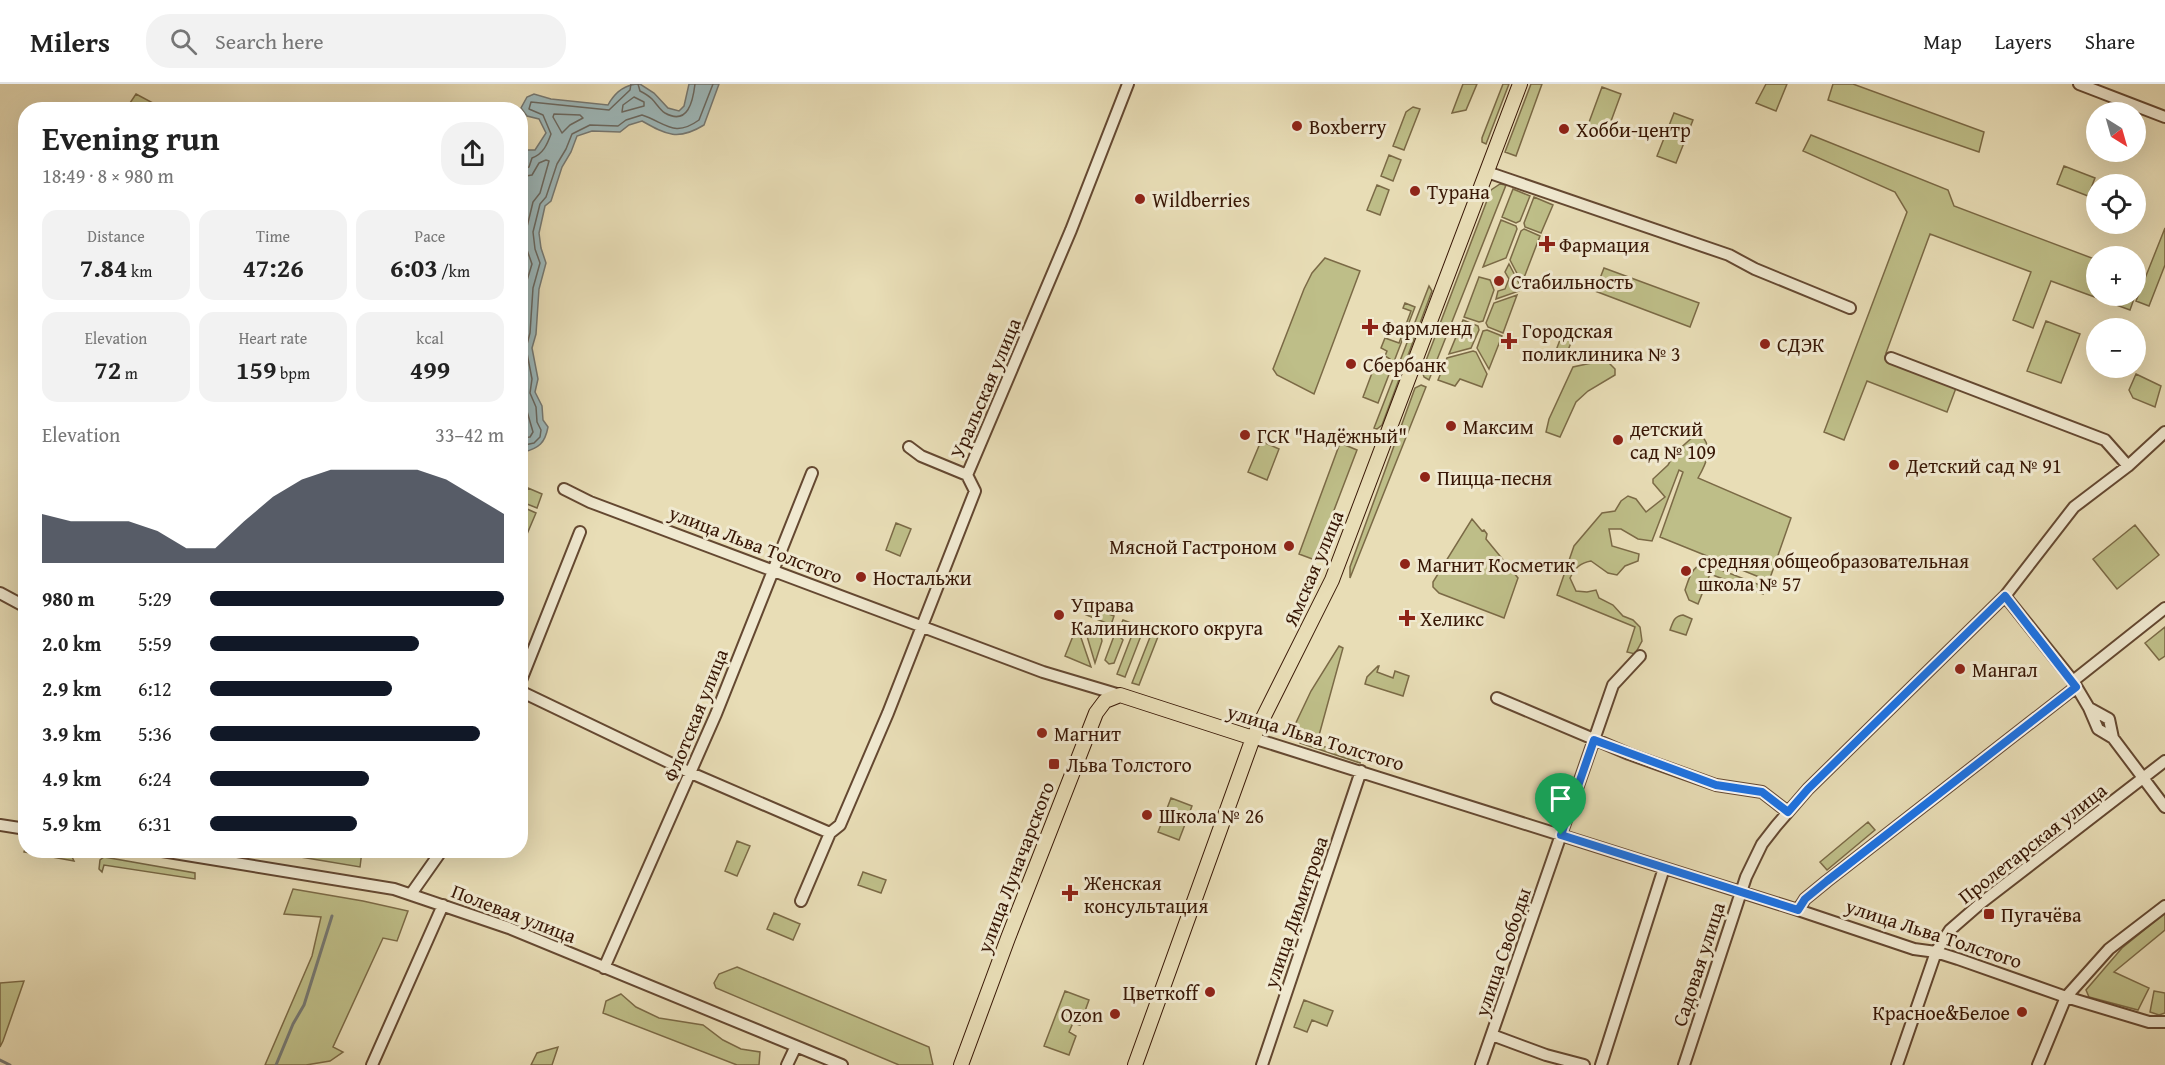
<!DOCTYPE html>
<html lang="en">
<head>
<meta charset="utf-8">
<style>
	:root { --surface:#fff; --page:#f2f2f2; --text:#222; --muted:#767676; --line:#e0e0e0; --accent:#111827 }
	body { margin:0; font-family:"Gentium Book Plus",serif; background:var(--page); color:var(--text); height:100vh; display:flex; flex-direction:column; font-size:22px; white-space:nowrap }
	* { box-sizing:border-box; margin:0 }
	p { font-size:20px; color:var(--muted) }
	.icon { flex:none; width:33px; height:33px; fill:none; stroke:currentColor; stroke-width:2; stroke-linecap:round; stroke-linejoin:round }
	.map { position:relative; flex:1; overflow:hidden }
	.panel { position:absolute; left:18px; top:18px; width:510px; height:756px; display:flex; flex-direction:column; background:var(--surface); border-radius:24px; box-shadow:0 6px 24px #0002 }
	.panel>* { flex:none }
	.needle { width:39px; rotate:143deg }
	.buttons { position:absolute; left:2086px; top:18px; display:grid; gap:12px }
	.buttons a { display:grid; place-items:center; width:60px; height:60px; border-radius:50%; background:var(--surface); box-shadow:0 6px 24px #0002; font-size:30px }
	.pin { position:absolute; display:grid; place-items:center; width:51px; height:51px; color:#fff; margin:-62px -26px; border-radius:50% 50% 50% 0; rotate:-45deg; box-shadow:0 0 6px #0007 }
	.pin .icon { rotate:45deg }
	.round { display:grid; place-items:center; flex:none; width:63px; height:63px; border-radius:24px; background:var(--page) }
	.overview { display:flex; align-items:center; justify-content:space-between; height:102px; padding:0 24px }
	h1 { font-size:33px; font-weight:800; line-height:45px }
	.stats { display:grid; grid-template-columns:repeat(3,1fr); gap:9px; height:102px; padding:6px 24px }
	.stats div { display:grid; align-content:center; border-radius:15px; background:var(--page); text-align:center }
	.stats b { font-size:26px; font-weight:800 }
	.stats small { font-size:16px; font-weight:400 }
	.stats p { font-size:16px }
	.chart { height:168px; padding:12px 24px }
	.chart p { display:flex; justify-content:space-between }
	.chart svg { width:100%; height:108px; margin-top:6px; fill:var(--accent); opacity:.7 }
	ul { padding:0 24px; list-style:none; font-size:20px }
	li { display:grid; grid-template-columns:96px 72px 1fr; align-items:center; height:45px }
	li i { height:15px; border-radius:8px; background:var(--accent) }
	header { display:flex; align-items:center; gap:36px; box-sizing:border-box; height:84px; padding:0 30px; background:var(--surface); border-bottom:2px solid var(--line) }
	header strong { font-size:28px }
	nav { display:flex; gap:33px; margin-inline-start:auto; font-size:21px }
	.search { width:420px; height:54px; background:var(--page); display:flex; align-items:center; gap:15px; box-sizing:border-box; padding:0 21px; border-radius:24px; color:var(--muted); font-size:22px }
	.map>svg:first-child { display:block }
</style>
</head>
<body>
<header>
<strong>Milers</strong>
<div class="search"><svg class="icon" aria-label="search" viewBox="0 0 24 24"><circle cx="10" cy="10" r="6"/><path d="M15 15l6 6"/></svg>Search here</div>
<nav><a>Map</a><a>Layers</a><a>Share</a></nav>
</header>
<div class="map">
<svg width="2165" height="981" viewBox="0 0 2165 981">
	<rect width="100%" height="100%" fill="#e8ddb6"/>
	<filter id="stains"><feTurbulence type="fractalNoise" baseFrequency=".00333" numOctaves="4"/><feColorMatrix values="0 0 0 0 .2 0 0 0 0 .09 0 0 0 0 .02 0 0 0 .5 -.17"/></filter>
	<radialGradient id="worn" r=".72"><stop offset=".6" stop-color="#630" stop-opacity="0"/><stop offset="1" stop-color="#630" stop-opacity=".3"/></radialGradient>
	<path fill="#bebe88" stroke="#7b6a46" stroke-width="1.5" d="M1463 0H1477L1466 26 1452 29Z
		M1503 0H1509L1486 60 1482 58V54Z
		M1531 0H1542L1516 72 1505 68Z
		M1766 0H1787L1776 27 1756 19Z
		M1833 0H1853L1984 48 1979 68 1828 16Z
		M1602 3 1621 10 1607 48 1588 41Z
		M136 10 153 19 150 25H126Z
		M1413 23 1420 25 1404 66 1393 62 1406 28Z
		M1674 29 1693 36 1676 79 1657 72Z
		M1811 51 1948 106 1954 122 2097 176V212H2135L2130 226 2051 197 2033 244 2013 236 2031 188 1930 150 1886 269 1959 296 1947 328 1867 297 1844 356 1824 348 1907 128 1895 108 1803 67Z
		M1389 71 1401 76 1393 97 1381 92Z
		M2064 82 2095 94 2088 112 2057 100Z
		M1500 100 1506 101 1429 296 1424 293 1422 287 1491 106Z
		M1377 101 1389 106 1380 131 1367 126Z
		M1513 105 1530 112 1520 137 1516 139 1502 133Z
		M1534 113 1553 121 1541 149 1525 143 1524 139Z
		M1501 136 1516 142 1517 145 1506 174 1483 183Z
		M2165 144V181L2149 222 2136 217Z
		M1524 145 1540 152 1522 199 1510 176 1521 147Z
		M1325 174 1360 187 1314 310 1277 291 1273 285 1304 205 1312 189Z
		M1509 180 1521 203 1519 207 1496 215 1498 207 1505 205 1509 195 1505 188Z
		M1604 184 1699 219 1690 243 1595 207Z
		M1479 193 1490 196 1494 206 1483 237 1479 238 1464 233Z
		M1429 202 1432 207 1382 341 1377 345 1374 344Z
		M1517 211 1503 249 1488 243 1486 239 1494 219Z
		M1405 219 1415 223 1378 319 1363 313 1375 281 1381 283 1383 278 1388 279 1390 275 1385 272 1387 267 1381 264 1385 254 1399 259 1411 227 1403 224Z
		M1463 236 1478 242 1479 246 1471 264 1449 270Z
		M2046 237 2080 250 2061 299 2027 287Z
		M1487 246 1502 252 1489 285 1477 264 1483 247Z
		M1563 248 1574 252 1565 273 1555 269Z
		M1473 267 1476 268 1487 290 1482 303 1460 295 1455 302 1438 296 1447 274Z
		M1596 278H1608L1615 285V291L1588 307 1576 318 1560 353 1546 348 1549 335 1573 283Z
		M2136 290 2161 302 2155 323 2133 314 2129 306Z
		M1421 301 1426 303 1350 494V483L1415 304Z
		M1695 351H1701C1714 364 1706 380 1698 394L1791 434 1769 497 1660 453 1683 388 1679 386 1652 457 1638 455 1621 445H1609L1612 462 1639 470 1638 477 1625 482 1617 491 1608 489 1591 477C1580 479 1575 484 1570 494L1576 507 1587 508 1596 506 1599 514 1613 521 1623 532 1633 536 1640 543 1642 557 1635 570 1627 568 1635 543 1557 511 1574 462 1602 429 1615 427 1621 417 1628 412 1636 415 1646 428 1665 413 1653 399V395L1668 381 1675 369Z
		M1261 357 1279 365 1267 396 1248 388Z
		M1340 359 1357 366 1315 476 1299 470Z
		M528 404 542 410 537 424 522 418Z
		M525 424 536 429 527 450 521 448V435Z
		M1472 435 1482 447 1484 446 1487 450 1486 455 1518 494 1504 534 1439 509 1433 503V498Z
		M896 439 911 445 900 472 886 466Z
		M2135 441 2159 471 2117 505 2093 475Z
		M1703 479 1760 501 1763 505V510L1710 490 1698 520 1689 516 1685 506C1689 495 1691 484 1703 479Z
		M1088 522 1114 532 1111 541 1082 529 1084 525Z
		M1683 531 1692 535 1686 551 1670 546C1673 538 1674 532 1683 531Z
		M1123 536 1144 544 1125 593 1117 590 1132 551 1119 545Z
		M1085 539 1099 544 1102 557 1095 579 1084 542Z
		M1077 542 1091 583 1065 572Z
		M1154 543 1161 545 1139 601 1132 599Z
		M2165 543V572L2159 576 2145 559Z
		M1114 552H1119L1123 556 1114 579 1109 580 1105 576Z
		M1339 562 1343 564 1318 655 1295 648 1293 645 1311 607Z
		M1378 582H1379L1377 588 1393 594 1395 587 1409 592 1403 612 1365 600 1367 593Z
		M1301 655 1361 675 1360 679 1300 659Z
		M1171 714 1192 722 1179 756 1158 748Z
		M1868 738 1875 746 1827 786 1820 778Z
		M737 757 750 762 737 792 725 787Z
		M25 765 69 767 74 777 24 768Z
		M277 767V766L362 767 360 783 277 769Z
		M104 773 195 789V795L104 781 102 788 99 785 100 776Z
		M863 788 886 796 881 809 858 801Z
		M293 805 363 817 408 827 397 857 383 854 333 963 343 968 330 977 306 981H265L312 872 321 833 284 830Z
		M774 829 800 840 793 856 767 845Z
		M2165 829V846L2114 888 2149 904 2138 926 2089 913 2086 906 2122 864Z
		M737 883 929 963 933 981H899L716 904 714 899 719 890Z
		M24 897 3 957 0 963V899Z
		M1065 907 1089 916 1080 941 1073 939 1069 948 1076 952 1069 971 1044 962Z
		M2154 907 2165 909V929L2159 931 2150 928Z
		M621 910 636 923 659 934 703 941 723 956 741 965 760 968 759 981H737L603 929 606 917Z
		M1304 916 1333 927 1327 942 1312 936 1307 948 1294 943Z
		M558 963 552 981H531L537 969Z"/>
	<path fill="#9db8ba" stroke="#757872" stroke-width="1.5" d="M640 0 654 9 668 24 679 27 684 22 689 0H719L704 41C678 57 667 51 642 37L629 41 620 48 592 47 577 52 571 68 562 83 551 117 545 122 539 149 541 164 546 179 539 205 536 250 532 264 538 295 535 308 542 322 543 336 548 343C545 359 539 364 524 368L520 366V81L526 79 521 66H535L546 49 539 35 527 32 521 24 527 13 534 10 551 15 608 21C615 8 625 0 640 0Z"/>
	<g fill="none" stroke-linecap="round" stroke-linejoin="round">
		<path stroke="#6a6860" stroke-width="1.5" d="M638 0 640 7C644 9 649 12 652 15 656 19 660 26 665 29 688 42 693 17 695 0
			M634 13 644 18V22L622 28 623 21Z
			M554 30 580 31 583 34 570 41 562 49 553 33Z
			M520 86 529 83 532 74C543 70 547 61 551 50L543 31 529 25 531 18 609 26 630 6 631 0
			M520 93 532 91 539 79 546 76 549 77 540 109 533 118 526 147 527 166 532 180 525 203 520 255
			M520 279 524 295 522 310 533 348 530 353 520 354
			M520 362 534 359 540 353 541 346 537 338 536 323 530 309 532 295 526 264 530 249 533 204 540 179 535 165 533 148 540 120 546 113 557 80 566 65 572 50 590 41 618 42 626 36 642 31C666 39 674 54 699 36L713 0"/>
		<path stroke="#757872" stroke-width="3" d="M0 976 10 981
			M276 981 293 940 304 921 332 832"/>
		<defs>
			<path id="minor" d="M2079 0 2165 33
				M1487 88 1729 171 1755 185 1850 224
				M1891 274 2105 356 2128 382
				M909 363 921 372 967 391
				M564 405 590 418 1043 588 1120 611
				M0 509 26 523
				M2005 512 2073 597 2089 624 2098 645 2113 654 2165 723
				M2073 597 2165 524
				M520 599 580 448
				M520 607 691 689 830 749
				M1497 614 1629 670 1716 701 1762 708 1788 728
				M2089 624 2109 635 2113 654
				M1253 654 1798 826 1914 865 1936 868 1958 875 2066 913 2149 938H2165
				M0 741 26 745
				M156 766 394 805 509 844 842 981
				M411 810 442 766
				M801 817 830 749 840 741 888 629 975 407 967 391 1071 146 1128 0
				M1798 826 1805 815 1827 797 2076 603
				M604 884 716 630 812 389
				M1492 951 1546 971 1584 981
				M372 981 443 821
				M787 981 796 962
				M1262 981 1361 687
				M1481 981 1613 601 1640 572
				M1601 981 1664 784
				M1684 981 1746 793 1762 760 1776 742 1808 705 2005 512 2074 423 2128 382 2165 348
				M1897 981 1936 868 1950 846 1981 819 2165 677
				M2038 981 2066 913 2109 865 2165 822"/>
			<path id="major" d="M961 981 1008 854 1096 629 1105 617 1120 611 1253 654
				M1135 981 1253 654 1332 496 1520 0"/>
		</defs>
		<use href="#minor" stroke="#644831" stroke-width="14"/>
		<use href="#major" stroke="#381705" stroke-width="16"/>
		<use href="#minor" stroke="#f0e9d0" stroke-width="10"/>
		<use href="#major" stroke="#e8ddb6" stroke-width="14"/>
	</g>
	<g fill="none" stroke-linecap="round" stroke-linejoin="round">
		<defs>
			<path id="route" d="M2005 512 2076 603 1827 797 1805 815 1798 826 1561 751 1594 656 1716 701 1762 708 1788 728 1808 705Z"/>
		</defs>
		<use href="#route" stroke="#fff" stroke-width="12"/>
		<use href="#route" stroke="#1a73e8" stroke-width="8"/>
	</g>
	<g fill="#8f2418" stroke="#f0e9d0" stroke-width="2">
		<circle cx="1297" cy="42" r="6"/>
		<circle cx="1564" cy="45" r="6"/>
		<circle cx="1415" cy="107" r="6"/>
		<circle cx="1140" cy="115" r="6"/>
		<path d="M1544 151h6v6h6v6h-6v6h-6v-6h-6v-6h6z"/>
		<circle cx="1499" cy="197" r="6"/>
		<path d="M1367 234h6v6h6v6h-6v6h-6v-6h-6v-6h6z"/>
		<path d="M1506 248h6v6h6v6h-6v6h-6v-6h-6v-6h6z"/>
		<circle cx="1765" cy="260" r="6"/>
		<circle cx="1351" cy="280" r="6"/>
		<circle cx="1451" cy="342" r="6"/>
		<circle cx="1245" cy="351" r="6"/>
		<circle cx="1618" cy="356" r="6"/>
		<circle cx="1894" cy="381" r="6"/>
		<circle cx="1425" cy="393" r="6"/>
		<circle cx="1289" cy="462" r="6"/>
		<circle cx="1405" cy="480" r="6"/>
		<circle cx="1686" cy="487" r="6"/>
		<circle cx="861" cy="493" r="6"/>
		<circle cx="1059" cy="531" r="6"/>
		<path d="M1404 525h6v6h6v6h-6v6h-6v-6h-6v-6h6z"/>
		<circle cx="1960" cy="585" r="6"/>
		<circle cx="1042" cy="649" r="6"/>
		<rect x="1048" y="674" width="12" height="12" rx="3"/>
		<circle cx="1147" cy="731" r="6"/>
		<path d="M1067 800h6v6h6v6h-6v6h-6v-6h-6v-6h6z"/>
		<rect x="1983" y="824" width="12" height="12" rx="3"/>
		<circle cx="1210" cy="908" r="6"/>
		<circle cx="2022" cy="928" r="6"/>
		<circle cx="1115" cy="930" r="6"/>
	</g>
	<g text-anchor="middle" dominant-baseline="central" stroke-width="6" stroke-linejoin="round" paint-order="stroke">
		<g font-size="20" fill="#381705" stroke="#f0e9d0" text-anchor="start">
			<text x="1309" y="42">Boxberry</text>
			<text x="1576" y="45">Хобби-центр</text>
			<text x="1427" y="107">Турана</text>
			<text x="1152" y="115">Wildberries</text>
			<text x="1559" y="160">Фармация</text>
			<text x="1511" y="197">Стабильность</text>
			<text x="1382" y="243">Фармленд</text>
			<text x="1522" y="246">Городская<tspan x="1522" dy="23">поликлиника № 3</tspan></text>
			<text x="1777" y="260">СДЭК</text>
			<text x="1363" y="280">Сбербанк</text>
			<text x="1463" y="342">Максим</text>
			<text x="1630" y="344">детский<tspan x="1630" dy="23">сад № 109</tspan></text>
			<text x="1257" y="351">ГСК "Надёжный"</text>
			<text x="1906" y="381">Детский сад № 91</text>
			<text x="1437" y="393">Пицца-песня</text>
			<text x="1277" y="462" text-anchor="end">Мясной Гастроном</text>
			<text x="1698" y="476">средняя общеобразовательная<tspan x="1698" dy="23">школа № 57</tspan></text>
			<text x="1417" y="480">Магнит Косметик</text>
			<text x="873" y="493">Ностальжи</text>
			<text x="1071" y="520">Управа<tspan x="1071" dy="23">Калининского округа</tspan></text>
			<text x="1420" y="534">Хеликс</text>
			<text x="1972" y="585">Мангал</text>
			<text x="1054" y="649">Магнит</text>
			<text x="1066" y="680">Льва Толстого</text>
			<text x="1159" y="731">Школа № 26</text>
			<text x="1084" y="798">Женская<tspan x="1084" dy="23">консультация</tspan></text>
			<text x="2001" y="830">Пугачёва</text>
			<text x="1198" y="908" text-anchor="end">Цветкоff</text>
			<text x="2010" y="928" text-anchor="end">Красное&amp;Белое</text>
			<text x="1103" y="930" text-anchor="end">Ozon</text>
		</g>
		<g font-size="20" fill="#381705" stroke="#f0e9d0">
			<text transform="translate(985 304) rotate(-67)">Уральская улица</text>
			<text transform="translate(756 460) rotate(21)">улица Льва Толстого</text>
			<text transform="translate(1313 484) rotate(-67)">Ямская улица</text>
			<text transform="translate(695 631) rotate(-68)">Флотская улица</text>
			<text transform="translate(1316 653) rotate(17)">улица Льва Толстого</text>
			<text transform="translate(2032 759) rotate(-38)">Пролетарская улица</text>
			<text transform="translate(1015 783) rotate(-69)">улица Луначарского</text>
			<text transform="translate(1295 828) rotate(-71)">улица Димитрова</text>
			<text transform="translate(514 829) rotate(21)">Полевая улица</text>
			<text transform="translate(1934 849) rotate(18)">улица Льва Толстого</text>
			<text transform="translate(1502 868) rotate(-71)">улица Свободы</text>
			<text transform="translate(1698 880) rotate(-72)">Садовая улица</text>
		</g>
	</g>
	<rect width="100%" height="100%" filter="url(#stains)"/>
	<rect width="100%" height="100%" fill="url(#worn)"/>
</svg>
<div class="buttons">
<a><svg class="needle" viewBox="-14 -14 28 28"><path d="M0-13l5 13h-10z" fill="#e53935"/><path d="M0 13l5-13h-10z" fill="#767676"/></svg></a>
<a><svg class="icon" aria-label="locate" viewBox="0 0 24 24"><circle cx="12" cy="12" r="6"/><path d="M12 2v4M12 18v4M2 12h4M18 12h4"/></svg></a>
<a>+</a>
<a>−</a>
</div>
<div class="pin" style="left:1561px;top:751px;background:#1e9e55"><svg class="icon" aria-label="arrive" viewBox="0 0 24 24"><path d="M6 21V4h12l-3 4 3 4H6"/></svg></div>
<section class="panel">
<div class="overview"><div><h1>Evening run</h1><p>18:49 · 8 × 980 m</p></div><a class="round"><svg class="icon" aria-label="share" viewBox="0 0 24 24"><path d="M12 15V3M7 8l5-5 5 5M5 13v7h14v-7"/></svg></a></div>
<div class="stats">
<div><p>Distance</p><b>7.84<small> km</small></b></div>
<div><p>Time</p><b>47:26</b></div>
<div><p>Pace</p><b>6:03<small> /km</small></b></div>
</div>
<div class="stats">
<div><p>Elevation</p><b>72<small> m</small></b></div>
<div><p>Heart rate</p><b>159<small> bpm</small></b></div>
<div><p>kcal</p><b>499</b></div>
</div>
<div class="chart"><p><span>Elevation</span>33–42 m</p>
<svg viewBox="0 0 160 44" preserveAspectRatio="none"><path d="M0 44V24L10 27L20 27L30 27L40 31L50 38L60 38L70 27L80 17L90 10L100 6L110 6L120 6L130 6L140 10L150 17L160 24V44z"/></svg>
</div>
<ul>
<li><b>980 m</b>5:29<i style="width:100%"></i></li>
<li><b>2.0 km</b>5:59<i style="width:71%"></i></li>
<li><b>2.9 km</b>6:12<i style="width:62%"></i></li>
<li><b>3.9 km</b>5:36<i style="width:92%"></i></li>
<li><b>4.9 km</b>6:24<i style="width:54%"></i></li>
<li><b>5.9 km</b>6:31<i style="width:50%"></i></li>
</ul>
</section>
</div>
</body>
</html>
